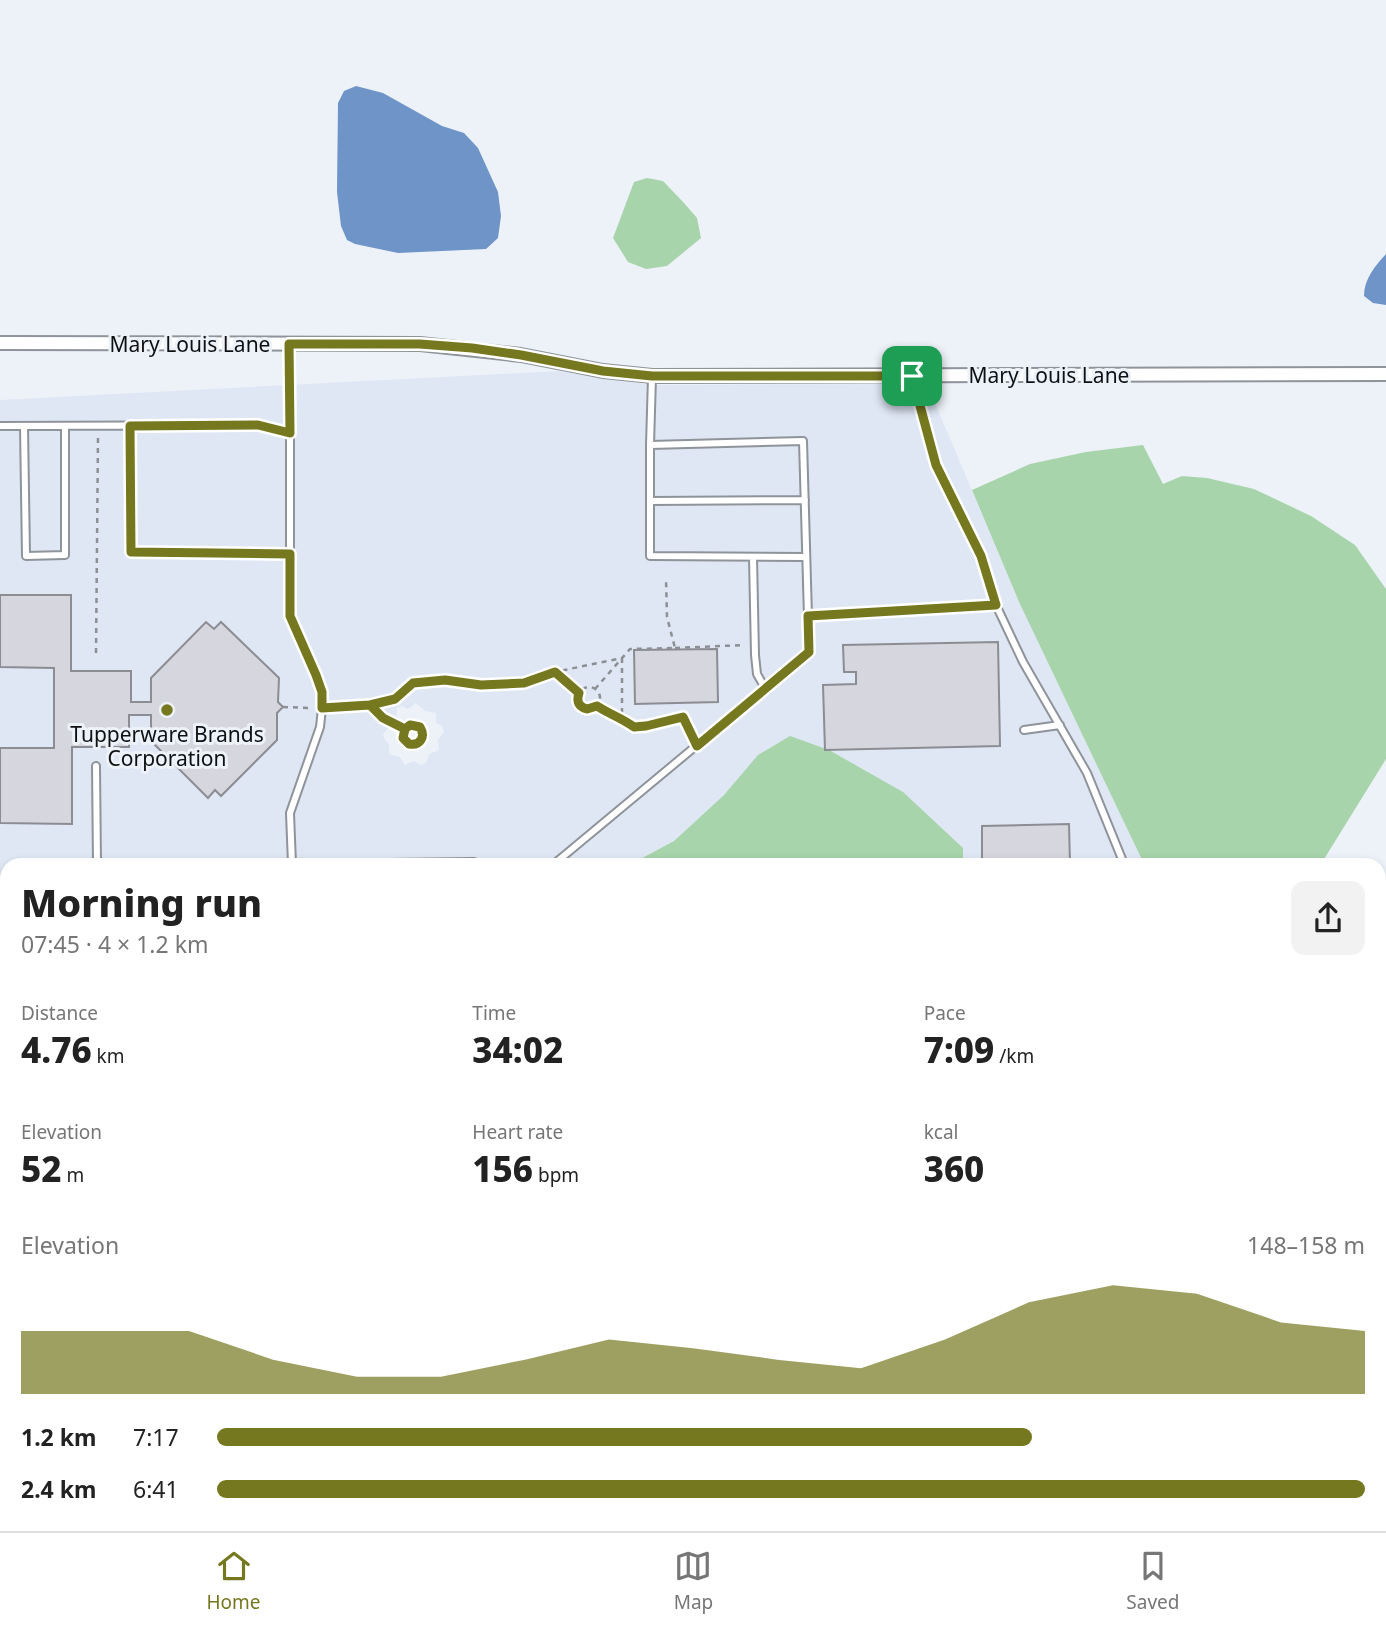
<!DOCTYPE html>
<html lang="en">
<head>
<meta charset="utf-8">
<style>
	:root { --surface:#fff; --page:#f2f2f2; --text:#222; --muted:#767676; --line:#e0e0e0; --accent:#76781f }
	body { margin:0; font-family:"Noto Sans",sans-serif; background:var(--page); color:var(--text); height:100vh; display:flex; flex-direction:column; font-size:26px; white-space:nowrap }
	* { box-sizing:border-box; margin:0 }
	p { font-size:23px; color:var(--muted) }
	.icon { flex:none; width:38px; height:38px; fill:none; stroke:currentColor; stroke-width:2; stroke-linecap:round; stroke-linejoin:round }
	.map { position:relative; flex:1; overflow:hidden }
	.details { position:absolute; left:0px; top:858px; width:1386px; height:674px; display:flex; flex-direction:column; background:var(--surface); border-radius:21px 21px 0 0; box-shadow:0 4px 10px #0003 }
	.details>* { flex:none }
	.pin { position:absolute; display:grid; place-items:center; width:60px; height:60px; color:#fff; margin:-30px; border-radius:14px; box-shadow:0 4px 10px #0006 }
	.round { display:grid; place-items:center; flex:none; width:74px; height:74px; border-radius:14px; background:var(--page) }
	.head { display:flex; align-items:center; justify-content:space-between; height:119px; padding:0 21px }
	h1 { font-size:38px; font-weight:800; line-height:52px }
	.stats { display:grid; grid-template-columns:repeat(3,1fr); gap:10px; height:119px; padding:7px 21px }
	.stats div { display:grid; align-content:center }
	.stats b { font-size:35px; font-weight:800 }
	.stats small { font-size:19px; font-weight:400 }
	.stats p { font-size:19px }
	.chart { height:196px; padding:14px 21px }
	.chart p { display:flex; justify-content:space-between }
	.chart svg { width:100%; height:126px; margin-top:7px; fill:var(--accent); opacity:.7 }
	ul { padding:0 21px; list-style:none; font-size:23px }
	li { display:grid; grid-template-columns:112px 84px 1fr; align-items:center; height:52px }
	li i { height:18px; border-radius:9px; background:var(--accent) }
	.dock { display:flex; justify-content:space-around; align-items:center; height:98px; border-top:2px solid var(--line); background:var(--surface); font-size:19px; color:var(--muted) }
	.dock a { display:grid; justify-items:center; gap:4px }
	.dock .selected { color:var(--accent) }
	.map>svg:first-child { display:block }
</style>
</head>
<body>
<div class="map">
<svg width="1386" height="1531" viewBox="0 0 1386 1531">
	<rect width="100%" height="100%" fill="#edf2f9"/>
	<path fill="#dfe7f5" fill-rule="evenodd" d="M559 371 603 379 652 385 927 384 1019 602 1144 864H963V848L758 756 724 795 674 841 631 864H7V1524H50L51 1531H0V400ZM416 703 425 711 436 713V723L442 726 444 732 438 740 439 750 429 754 426 763 421 765 414 761 405 765 400 757 389 754V744L385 740 383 735 386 730 396 724 397 708 402 706 408 709Z"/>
	<path fill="#a7d4aa" d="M647 178 663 181 684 203 697 218 701 238 667 266 646 269 628 262 613 238 634 182Z
		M1143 445 1163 484 1182 476 1207 478 1254 489 1311 516 1355 545 1386 589V759L1321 864H1144L1019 602 972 490 1030 464 1086 452Z
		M790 736 829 750 903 792 963 848V864H631L674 841 724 795 758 755Z
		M50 1524H659L655 1531H51Z"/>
	<path fill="#6e94c8" d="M356 86 383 93 442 126 464 133 478 148 498 192 501 216 498 238 486 249 398 253 355 244 347 240 341 226 337 192 338 103 344 91Z
		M1386 254V305L1373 303 1364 296C1364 279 1375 266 1386 254Z"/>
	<path fill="#d6d6de" stroke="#8c8c93" stroke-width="2" d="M0 595H71V671H131V702H151V678L206 622 214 629 221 622 279 678 278 702 283 707 277 713V740L221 796 215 790 208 798 151 741V715H129V747H72V824L0 823V748H54V668L0 667Z
		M998 642 1000 746 825 750 823 685 856 684V672H844L843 645Z
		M717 649 718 702 635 704 634 650Z
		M1069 824 1070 864H982V826Z
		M1386 1226V1278L1379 1283V1230Z
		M1379 1491 1386 1492V1531H1290L1291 1524H1379Z
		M1050 1524H1091V1531H1050Z"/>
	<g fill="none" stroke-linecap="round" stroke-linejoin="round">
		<defs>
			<path id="lane" d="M289 344 290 433
				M912 376 936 465 981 556 996 605 1023 662 1087 773 1124 864
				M0 426 258 425 290 433V616L316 675 322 692V708L320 727 290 813 292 864
				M24 426 26 556 65 555V426
				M130 426 131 552 290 554
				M650 445V556L806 557
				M650 501 805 500
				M753 557 755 655 757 674 765 688
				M808 616 996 605
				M1024 730 1060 725
				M96 766 97 864
				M25 864H66
				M308 864 474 862 478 864
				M554 864 809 652 803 441 650 445 652 377
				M0 953H7
				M0 990H7"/>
			<path id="street" d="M0 343 420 344 521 355 603 371 652 376 1386 374
				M1379 1190 1386 1185
				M0 1308 7 1303
				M0 1342 7 1341
				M988 1524V1531
				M1034 1524V1531
				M1231 1524 1235 1531"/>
		</defs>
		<use href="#lane" stroke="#8f939a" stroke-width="10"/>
		<use href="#street" stroke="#8f939a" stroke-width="16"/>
		<path stroke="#8c8f94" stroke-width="2.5" stroke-dasharray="5 5" stroke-linecap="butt" d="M675 648 745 645
			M96 653 98 436
			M622 658V718
			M555 672 579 693
			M578 698a11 11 0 1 1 22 0a11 11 0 1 1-22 0Z
			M595 689 630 649 675 648 667 617 666 579
			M371 705 383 718 405 729 410 725H417L423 734 421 741 416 745 406 743 403 738 405 729
			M597 706 612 716 622 718 634 727 646 726 683 717 693 737
			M283 707 311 708
			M332 708 371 705 395 699 413 683 445 680 481 685 524 683 555 672 622 658"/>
		<use href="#lane" stroke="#fff" stroke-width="6"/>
		<use href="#street" stroke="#fff" stroke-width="12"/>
	</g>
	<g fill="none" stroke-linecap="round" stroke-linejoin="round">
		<defs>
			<path id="route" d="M912 376H652L603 371 521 355 472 348 420 344H289L290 433 258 425 130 426 131 552 290 554V616L316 675 322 692V708L370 705 383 718 405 729 403 738 409 744C420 746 426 737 420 727L410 725 405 729 383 718 370 705 395 699 413 683 445 680 481 685 524 683 555 672 579 693C576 702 579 707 587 709L597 706C609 714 622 718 634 727L646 726 683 717 697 746 809 652 808 616 996 605 981 556 936 465 912 376"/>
		</defs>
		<use href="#route" stroke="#fff" stroke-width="14"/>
		<use href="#route" stroke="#76781f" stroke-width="9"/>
	</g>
	<circle fill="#76781f" stroke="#edf2f9" stroke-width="2.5" cx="167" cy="710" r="7"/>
	<g text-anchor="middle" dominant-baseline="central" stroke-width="6" stroke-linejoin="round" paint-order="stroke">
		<g font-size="21" fill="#0e1012" stroke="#edf2f9">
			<text x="190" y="344">Mary Louis Lane</text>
			<text x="1049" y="375">Mary Louis Lane</text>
		</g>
		<g font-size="21" fill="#0e1012" stroke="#edf2f9">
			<text x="167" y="734">Tupperware Brands<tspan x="167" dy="24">Corporation</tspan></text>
		</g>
	</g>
</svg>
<div class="pin" style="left:912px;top:376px;background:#1e9e55"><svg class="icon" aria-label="arrive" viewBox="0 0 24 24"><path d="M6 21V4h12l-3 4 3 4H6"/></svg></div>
<section class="details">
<div class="head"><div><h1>Morning run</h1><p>07:45 · 4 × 1.2 km</p></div><a class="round"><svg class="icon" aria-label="share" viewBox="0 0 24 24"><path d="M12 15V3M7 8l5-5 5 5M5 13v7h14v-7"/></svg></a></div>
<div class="stats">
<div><p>Distance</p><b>4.76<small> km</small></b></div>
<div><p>Time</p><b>34:02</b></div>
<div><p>Pace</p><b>7:09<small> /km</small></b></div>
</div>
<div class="stats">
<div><p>Elevation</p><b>52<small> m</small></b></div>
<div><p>Heart rate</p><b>156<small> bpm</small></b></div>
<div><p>kcal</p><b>360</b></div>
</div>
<div class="chart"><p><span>Elevation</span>148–158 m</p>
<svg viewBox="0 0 160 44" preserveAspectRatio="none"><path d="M0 44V22L10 22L20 22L30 32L40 38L50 38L60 32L70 25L80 28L90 32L100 35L110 25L120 12L130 6L140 9L150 19L160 22V44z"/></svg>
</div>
<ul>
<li><b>1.2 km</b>7:17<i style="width:71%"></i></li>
<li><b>2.4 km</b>6:41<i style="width:100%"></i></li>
</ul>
</section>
</div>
<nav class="dock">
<a class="selected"><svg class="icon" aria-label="home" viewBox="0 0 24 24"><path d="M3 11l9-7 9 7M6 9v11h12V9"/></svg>Home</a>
<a><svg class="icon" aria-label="map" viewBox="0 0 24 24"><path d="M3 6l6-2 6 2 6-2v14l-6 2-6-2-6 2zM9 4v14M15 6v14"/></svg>Map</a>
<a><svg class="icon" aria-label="saved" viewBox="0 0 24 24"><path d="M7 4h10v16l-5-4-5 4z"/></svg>Saved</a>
</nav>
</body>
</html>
